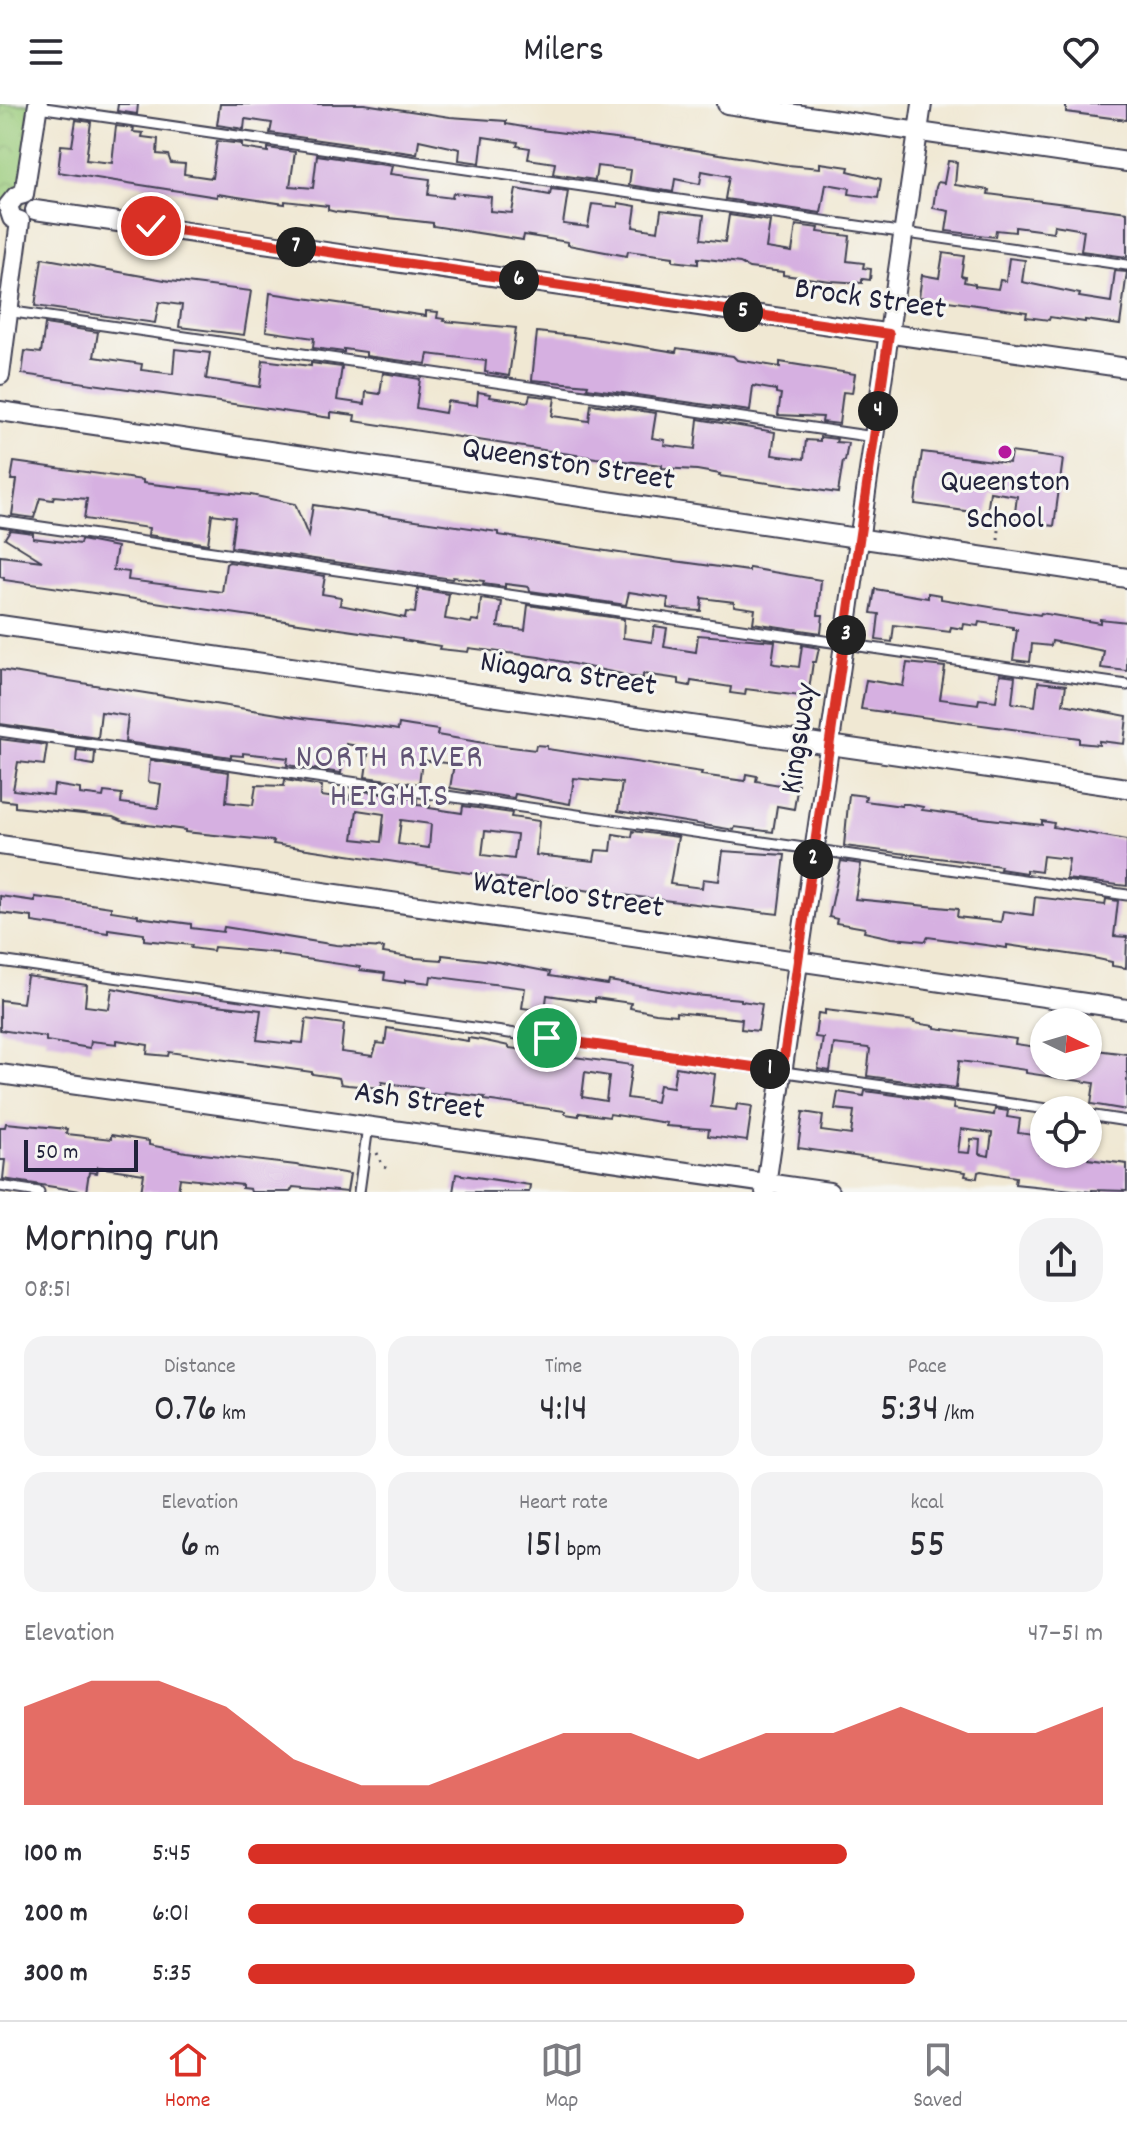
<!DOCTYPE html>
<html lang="en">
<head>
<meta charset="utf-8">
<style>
	:root { --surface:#fff; --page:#f2f2f3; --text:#2b2b33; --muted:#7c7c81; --line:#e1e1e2; --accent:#d93025 }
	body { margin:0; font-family:Dekko,sans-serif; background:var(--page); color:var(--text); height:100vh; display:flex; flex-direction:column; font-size:30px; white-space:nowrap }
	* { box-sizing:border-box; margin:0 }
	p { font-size:26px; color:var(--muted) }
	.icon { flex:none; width:44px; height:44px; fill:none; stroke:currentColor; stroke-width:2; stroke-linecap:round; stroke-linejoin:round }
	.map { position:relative; height:1088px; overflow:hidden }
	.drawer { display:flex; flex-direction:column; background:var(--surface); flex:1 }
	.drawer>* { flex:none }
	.needle { width:52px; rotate:95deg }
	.fabs { position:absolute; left:1030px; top:904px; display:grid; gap:16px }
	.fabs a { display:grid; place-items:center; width:72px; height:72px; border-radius:50%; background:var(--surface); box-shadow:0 2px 6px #0004; font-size:40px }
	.scale { position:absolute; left:24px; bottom:20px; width:114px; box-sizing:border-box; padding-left:8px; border:4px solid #22223b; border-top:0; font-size:22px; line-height:28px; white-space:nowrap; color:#22223b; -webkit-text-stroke:6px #f6f6f2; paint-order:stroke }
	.pin { position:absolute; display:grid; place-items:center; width:68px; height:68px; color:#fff; margin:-34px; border:4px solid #fff; border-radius:50%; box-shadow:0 2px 8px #0007 }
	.km { position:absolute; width:40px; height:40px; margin:-20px; border-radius:50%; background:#222; color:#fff; font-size:22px; line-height:40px; text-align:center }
	.round { display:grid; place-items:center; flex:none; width:84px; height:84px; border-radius:32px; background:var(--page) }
	.overview { display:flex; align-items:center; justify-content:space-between; height:136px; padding:0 24px }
	h1 { font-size:44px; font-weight:600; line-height:60px }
	.figures { display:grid; grid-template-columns:repeat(3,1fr); gap:12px; height:136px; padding:8px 24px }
	.figures div { display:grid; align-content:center; border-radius:20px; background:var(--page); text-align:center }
	.figures b { font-size:40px; font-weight:600 }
	.figures small { font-size:22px; font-weight:400 }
	.figures p { font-size:22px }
	.chart { height:224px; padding:16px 24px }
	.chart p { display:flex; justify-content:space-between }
	.chart svg { width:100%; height:144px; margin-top:8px; fill:var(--accent); opacity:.7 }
	ul { padding:0 24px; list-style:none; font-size:26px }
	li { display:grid; grid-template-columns:128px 96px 1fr; align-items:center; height:60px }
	li i { height:20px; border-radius:10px; background:var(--accent) }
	header { display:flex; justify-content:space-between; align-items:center; height:104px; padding:0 24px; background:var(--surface); font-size:36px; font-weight:600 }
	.tabs { display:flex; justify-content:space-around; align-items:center; height:112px; border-top:2px solid var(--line); background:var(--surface); font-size:22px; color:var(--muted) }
	.tabs a { display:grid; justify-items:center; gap:4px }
	.tabs .selected { color:var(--accent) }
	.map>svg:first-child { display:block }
</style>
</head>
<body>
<header><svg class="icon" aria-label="menu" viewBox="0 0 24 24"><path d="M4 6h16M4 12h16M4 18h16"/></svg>Milers<svg class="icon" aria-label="heart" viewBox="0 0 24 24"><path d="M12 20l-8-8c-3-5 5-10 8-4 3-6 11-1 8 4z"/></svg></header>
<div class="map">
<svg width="1127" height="1088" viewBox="0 0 1127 1088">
	<defs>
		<pattern id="park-crowns" width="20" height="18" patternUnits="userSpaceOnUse" patternTransform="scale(2)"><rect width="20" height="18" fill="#9acb7a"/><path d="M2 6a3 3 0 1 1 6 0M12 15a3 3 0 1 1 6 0" fill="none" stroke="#84ae6a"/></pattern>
	</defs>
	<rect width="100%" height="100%" fill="#f6f6f2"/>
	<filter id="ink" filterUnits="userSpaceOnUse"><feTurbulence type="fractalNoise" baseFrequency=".0125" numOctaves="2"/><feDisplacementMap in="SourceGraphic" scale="16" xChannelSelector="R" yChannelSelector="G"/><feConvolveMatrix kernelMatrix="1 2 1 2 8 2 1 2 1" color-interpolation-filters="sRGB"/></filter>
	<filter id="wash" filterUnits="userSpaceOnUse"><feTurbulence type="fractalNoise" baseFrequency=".006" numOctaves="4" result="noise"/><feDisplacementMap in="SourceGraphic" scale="32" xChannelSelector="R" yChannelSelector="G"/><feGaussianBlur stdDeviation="1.8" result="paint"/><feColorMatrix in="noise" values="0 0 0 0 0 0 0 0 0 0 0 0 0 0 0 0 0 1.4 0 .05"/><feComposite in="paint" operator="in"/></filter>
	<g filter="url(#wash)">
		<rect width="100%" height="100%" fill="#f0e8d3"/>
		<path fill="url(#park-crowns)" stroke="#5e765a" stroke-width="2" d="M0 0H38L22 104 0 101Z"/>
		<g id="blocks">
			<path fill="#d6b0e1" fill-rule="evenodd" d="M118 0H138L137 10 117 7Z
				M220 0H364L450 13 506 17V20L540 26 657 40 788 61 820 64V59L849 63 848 67 881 75 878 94 849 90 850 84 826 80 821 109 725 95 729 72 702 67 700 80 675 75 673 88 629 81 631 66 597 62 595 76 553 70 555 59 528 55 530 44 517 42 518 38 483 33 480 59 459 56 460 45 419 36 417 50 270 29 272 19 245 15 244 25 217 21Z
				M1066 0H1127V16L1066 8Z
				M76 16 91 18 86 56 112 59 116 22 134 24 133 28 143 29 142 33 158 35 157 50 168 51 171 59 185 60 184 70 212 74 217 37 242 40V44L268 48V44L295 48 290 82 313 84 317 51 392 62 390 70 430 75 428 91 452 94 453 89 491 93 490 107 512 109 516 85 550 91 551 85 568 87 563 120 588 123 592 100 618 103V99L636 102 633 123 658 127 661 106 704 111 701 135 725 138 729 111 770 117 766 144 792 148 796 121 819 124 818 128 850 132 847 157 864 159 863 164 871 165 870 176 862 175V179L831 177 783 171V168L749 164 740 159 698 154V160L673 157V153L628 147 627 152 568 141V138L524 131 523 136 433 122V119L336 108 328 106V102L285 97V100L217 90V93L58 68 61 41 72 42Z
				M948 57 957 58 955 81 989 86 988 90 1127 108V153L1081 147 1084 126 1054 121 1053 128 1015 123V128L996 126 995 133 946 127 949 107 933 104 936 83 938 78 944 79Z
				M943 149 964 152 961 172 965 173 964 178 975 180V182L998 185 1000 176 1006 177 1009 154 1025 156 1022 178 1080 190 1079 193 1111 198 1115 167 1127 168 1120 221 1085 216V218L1050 213 1049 216 1026 213 1027 208 919 193 922 171 939 174Z
				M42 154 170 177 251 187 244 231 179 223 182 201 159 198 155 219 35 202Z
				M270 189 426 212V207L438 208 437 214 444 215 443 217 516 224 509 272 485 268 486 257 428 250 426 260 366 252V248L344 245V248L313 244 314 234 266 227Z
				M45 220 98 228 94 253 142 260 141 266 173 270 175 245 210 249 206 275 260 283 263 256 311 262V259L342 263 337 296 365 300 366 288 380 290 383 269 420 275 416 304 445 309 447 297 477 301 478 288 490 290 489 293 528 298 530 291 555 294 552 312 589 317 591 300 656 309 652 334 665 336 664 341 695 345 698 315 775 328 772 351 804 355 806 336 820 337V333L837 335 836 338 848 339 845 357H843L838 389 719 372 720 370 697 366 662 364V361L596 354 354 317 355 311 331 308V314L22 270 25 247 41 249Z
				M537 228 582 233 676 248 677 244 733 252 737 256 780 263V258L855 270 852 289 843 288 839 320 822 318 823 313 778 311 781 290 776 289V286L753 282 750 307 587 284 588 281 532 276Z
				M922 348 1009 359 1011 348 1063 355 1054 422 1014 417 1017 392 990 388 987 410 915 400Z
				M14 358 143 376V379L251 391 295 400 308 432 313 401 498 428V431L660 455 749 467V464L821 476 818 511H823L821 529 753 519 755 505 734 502V498L702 494 701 507 683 506 667 504 668 494 629 488 626 501 530 487 529 483 505 480V483L483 480 484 477 453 473 452 475 231 443 235 413 212 410 208 440 148 431 149 424 84 415 87 395 54 392 53 396 40 394 34 414 12 411 17 376H11Z
				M10 426 33 429V434L80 440 81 436 117 443 113 466 129 468 128 476 222 488 226 460 229 458 325 472 322 490 341 493 340 501 405 514 406 508 415 509 418 485 449 490 445 515 471 519 472 516 479 517 481 495 502 498 498 523 525 526 528 501 624 515 623 534 652 538 654 522 667 524 664 543 696 548 698 531 775 537 772 559 775 560 799 563 802 541 819 544 816 558H813L808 593 746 585 745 591 730 589 731 583 691 577 690 582 679 580V575L643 570V574L622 572V570L539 553 469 544 468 548 439 545 440 542 402 536V534L4 476V474L0 473V452L42 457 5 434Z
				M875 485 928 494V489L941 491V495L1040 511 1041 509 1100 519V515L1127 518V567L1101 564 1104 547 1052 537 1051 542 1032 540 1030 558 1013 556 1017 526H1013V523L979 518 978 522 964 520 963 525 951 523 950 528 894 521 892 538 876 536 879 510 871 509Z
				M907 559 945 563 940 595 978 600 979 595 996 597 1000 570 1015 572 1012 599 1035 602 1038 578 1066 581 1063 600 1127 612 1124 640 1099 637V641L1079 639V634L861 605 866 576 903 582Z
				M0 566 303 614 392 625 398 626 399 620 411 622 438 626 437 631 495 641 535 646 536 641 547 642V645L702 668 701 671 745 677 746 670 757 672 756 677 786 682V678L798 680 794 705 777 702 773 728 735 723 734 726 618 707 622 679 574 674 570 700 515 690 514 694 450 684 454 660 422 656 419 680 365 673 369 644 346 640 341 669 287 661 288 654 243 649V652L231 651V653L125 638 128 612 101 608 98 634 0 620Z
				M0 635 47 641 44 661 18 658 13 686 53 691 54 681 80 685V690L103 693 104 688 122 690 121 699 158 704 161 680 148 678 150 656 229 668 226 698 253 701 256 681 284 682 285 676 322 682 321 692 350 696V691L362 693 363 687 417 695V701L430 702 429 704 462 709 463 702 512 709 511 713 539 717 536 751 594 757 596 746 611 747 613 730 632 733 633 727 678 733 670 780 702 784 703 775 719 777 723 747 785 751 778 810 598 788 273 740 274 737 185 728V726L124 718 113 713 15 703V698L0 696ZM357 706 384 710 381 738 353 735ZM401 716 431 720 429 744 398 740ZM485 727 517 731 514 755 482 751Z
				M77 646 95 648 94 661 76 658Z
				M849 690 866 692 865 697 902 702V700H908L923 703 922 706 990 715 1042 721V717L1054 719 1053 723 1127 736V782L1066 775 1069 755 1043 752 1041 768 1026 766V769L1000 765 1001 762 844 742Z
				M841 757 861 760 855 795 958 805 957 813 1001 818 1003 807 1033 811 1035 793 1105 801 1106 795 1118 797 1114 832 1127 833 1126 864 1112 862V858L1089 853 1007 841V844L928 833 925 837 892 834 864 828 865 824 836 819 837 815 829 813Z
				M0 792 35 797V793L84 799 111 803V807L138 811V813L191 820V824L223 828 224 823 336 841 384 844 383 849 415 854 442 856V851L492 857 550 868 549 872 575 876 608 881 609 877 693 891 741 895V897L762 900 758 927 741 925 742 915 676 908V911L656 909 630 904 631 899 595 894V898L547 891 545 907 522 904 525 884 431 872 430 879 405 876V879L384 876 385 869 360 866V863L278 851V849L214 843 213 847 191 844 192 841 144 836V830L108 825V829L32 818V813L0 809Z
				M27 872 87 881 85 902 109 905 112 884 180 897 261 906 257 936 292 940V938L303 939 306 915 344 920 341 948 373 952 377 939 385 940 387 924 468 937V934L481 936 509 942V944L632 961 627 994 656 998 659 981 673 983 676 963 715 970 711 1003 736 1006 737 1000 752 1002 747 1037 708 1032 709 1025 666 1022 667 1019 610 1010 609 1013 579 1009V1012L565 1010V1007L484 996 485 993 445 988 444 992 424 989 425 985 382 978 381 984 348 981 341 980 339 974 312 970V968L169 948 168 952 147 950 148 941 117 936V940L91 937 90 944 46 937V933L0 926V896L23 899ZM585 968 609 972 606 997 582 993Z
				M825 906 914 917V919L935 922V924L1016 935 1015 940 1044 944V962H1088V945L1127 950V1006L1091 1000 1094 979 1026 969V966L984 960 959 957 956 984 867 972 870 945 868 944 834 940 830 967 818 965 823 934 815 933 818 909 825 910Z
				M865 987 954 999 953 1005 994 1011 995 1005 1008 1007 1007 1013 1020 1015 1018 1029 1041 1032 1039 1050H1088V1055L1127 1060V1087L1092 1086V1088L1015 1080 1016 1073 981 1067 978 1068 977 1074 965 1072 966 1068 798 1044 803 1008 823 1011 821 1027 851 1031 854 1007 835 1005 838 988 864 992ZM961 1025 992 1029 989 1052 979 1050 980 1036 971 1035 969 1049 958 1048Z
				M6 1019 67 1025 66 1030 111 1035V1031L149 1037V1041L186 1048 296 1061 350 1070 347 1088 293 1083 290 1088H251L250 1085 242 1084V1081L180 1074 178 1088H141L144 1070 98 1063 97 1069 89 1068 86 1088 3 1075 5 1056H0V1023H5Z
				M456 1070 530 1081 529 1088H453Z"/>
		</g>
	</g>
	<g filter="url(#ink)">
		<use href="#blocks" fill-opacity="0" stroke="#414052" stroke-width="2"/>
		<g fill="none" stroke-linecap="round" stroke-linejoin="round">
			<defs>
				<path id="lane" d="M38 3 1127 161
					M7 207 874 333
					M0 417 1127 581
					M0 627 1127 791
					M0 857 1054 1006
					M1088 1011 1127 1017
					M0 1082 39 1088
					M359 1088 368 1022"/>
				<path id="street" d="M727 0 1127 58
					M24 90 38 0
					M35 106 1127 264
					M20 117 12 114 8 102 16 92 24 90
					M0 271 20 117
					M0 307 1127 474
					M0 521 1127 684
					M0 741 1127 905
					M0 970 829 1088
					M765 1088 922 0"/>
			</defs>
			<use href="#lane" stroke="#414052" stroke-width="13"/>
			<use href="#street" stroke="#414052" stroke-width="22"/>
			<path stroke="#414052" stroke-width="3" stroke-dasharray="2 6" stroke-linecap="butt" d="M998 436 1000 416
				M377 1049 383 1062 389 1066
				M640 1088 641 1082"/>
			<use href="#lane" stroke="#fff" stroke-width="9"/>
			<use href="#street" stroke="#fff" stroke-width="18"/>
		</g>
	</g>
	<g fill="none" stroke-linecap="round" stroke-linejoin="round" filter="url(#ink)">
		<defs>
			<path id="route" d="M151 122 889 230 782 967 547 934"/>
		</defs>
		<use href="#route" stroke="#fff" stroke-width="16"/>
		<use href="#route" stroke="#d93025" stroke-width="10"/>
	</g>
	<circle fill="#b5179e" stroke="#f6f6f2" stroke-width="3" cx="1005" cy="348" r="8"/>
	<g text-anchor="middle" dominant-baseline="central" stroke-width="6" stroke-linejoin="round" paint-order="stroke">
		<g font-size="32" fill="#22223b" stroke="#f6f6f2">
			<text transform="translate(870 197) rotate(8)">Brock Street</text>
			<text transform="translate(568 362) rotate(9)">Queenston Street</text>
			<text transform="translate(568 572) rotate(8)">Niagara Street</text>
			<text transform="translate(801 635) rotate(-82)">Kingsway</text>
			<text transform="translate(568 793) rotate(8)">Waterloo Street</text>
			<text transform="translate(419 999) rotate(8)">Ash Street</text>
		</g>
		<g font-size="32" fill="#22223b" stroke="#f6f6f2">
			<text x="1005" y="380">Queenston<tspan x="1005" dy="37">School</tspan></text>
		</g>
		<g font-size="34" letter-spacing="2" fill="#615475" stroke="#f6f6f2">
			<text x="390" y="655">NORTH RIVER<tspan x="390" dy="39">HEIGHTS</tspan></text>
		</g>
	</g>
</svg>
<div class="fabs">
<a><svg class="needle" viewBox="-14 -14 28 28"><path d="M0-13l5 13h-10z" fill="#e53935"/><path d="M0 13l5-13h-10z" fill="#7c7c81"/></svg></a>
<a><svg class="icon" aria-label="locate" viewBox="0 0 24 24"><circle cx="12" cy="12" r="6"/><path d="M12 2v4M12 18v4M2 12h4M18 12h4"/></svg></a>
</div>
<div class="scale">50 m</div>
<div class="pin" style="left:547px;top:934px;background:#1e9e55"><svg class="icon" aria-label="arrive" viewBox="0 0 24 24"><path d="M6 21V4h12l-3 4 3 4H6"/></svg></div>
<div class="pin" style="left:151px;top:122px;background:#d93025"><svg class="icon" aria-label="check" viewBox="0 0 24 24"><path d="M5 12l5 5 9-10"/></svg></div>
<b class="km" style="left:770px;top:965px">1</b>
<b class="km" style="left:813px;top:755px">2</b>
<b class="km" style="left:846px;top:531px">3</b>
<b class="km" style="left:878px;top:307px">4</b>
<b class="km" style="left:743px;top:208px">5</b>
<b class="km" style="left:519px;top:176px">6</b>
<b class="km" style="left:296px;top:143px">7</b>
</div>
<section class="drawer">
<div class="overview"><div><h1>Morning run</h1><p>08:51</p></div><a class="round"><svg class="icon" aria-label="share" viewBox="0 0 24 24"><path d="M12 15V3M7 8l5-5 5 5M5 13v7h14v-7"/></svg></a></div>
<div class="figures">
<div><p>Distance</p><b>0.76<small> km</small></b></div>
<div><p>Time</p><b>4:14</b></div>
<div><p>Pace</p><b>5:34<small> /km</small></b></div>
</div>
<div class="figures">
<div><p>Elevation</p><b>6<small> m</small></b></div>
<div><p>Heart rate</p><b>151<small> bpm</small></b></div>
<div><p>kcal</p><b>55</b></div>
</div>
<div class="chart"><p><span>Elevation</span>47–51 m</p>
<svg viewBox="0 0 160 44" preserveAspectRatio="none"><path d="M0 44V14L10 6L20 6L30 14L40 30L50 38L60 38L70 30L80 22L90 22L100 30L110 22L120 22L130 14L140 22L150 22L160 14V44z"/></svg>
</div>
<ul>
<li><b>100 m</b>5:45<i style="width:70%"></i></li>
<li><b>200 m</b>6:01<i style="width:58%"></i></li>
<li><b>300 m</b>5:35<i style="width:78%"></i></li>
</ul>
</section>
<nav class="tabs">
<a class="selected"><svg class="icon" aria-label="home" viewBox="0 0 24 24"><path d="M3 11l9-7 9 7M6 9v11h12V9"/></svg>Home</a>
<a><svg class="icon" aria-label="map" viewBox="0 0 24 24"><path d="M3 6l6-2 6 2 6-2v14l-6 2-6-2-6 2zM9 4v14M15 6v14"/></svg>Map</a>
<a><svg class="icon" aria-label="saved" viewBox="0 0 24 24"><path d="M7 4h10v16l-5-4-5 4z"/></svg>Saved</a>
</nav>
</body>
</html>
